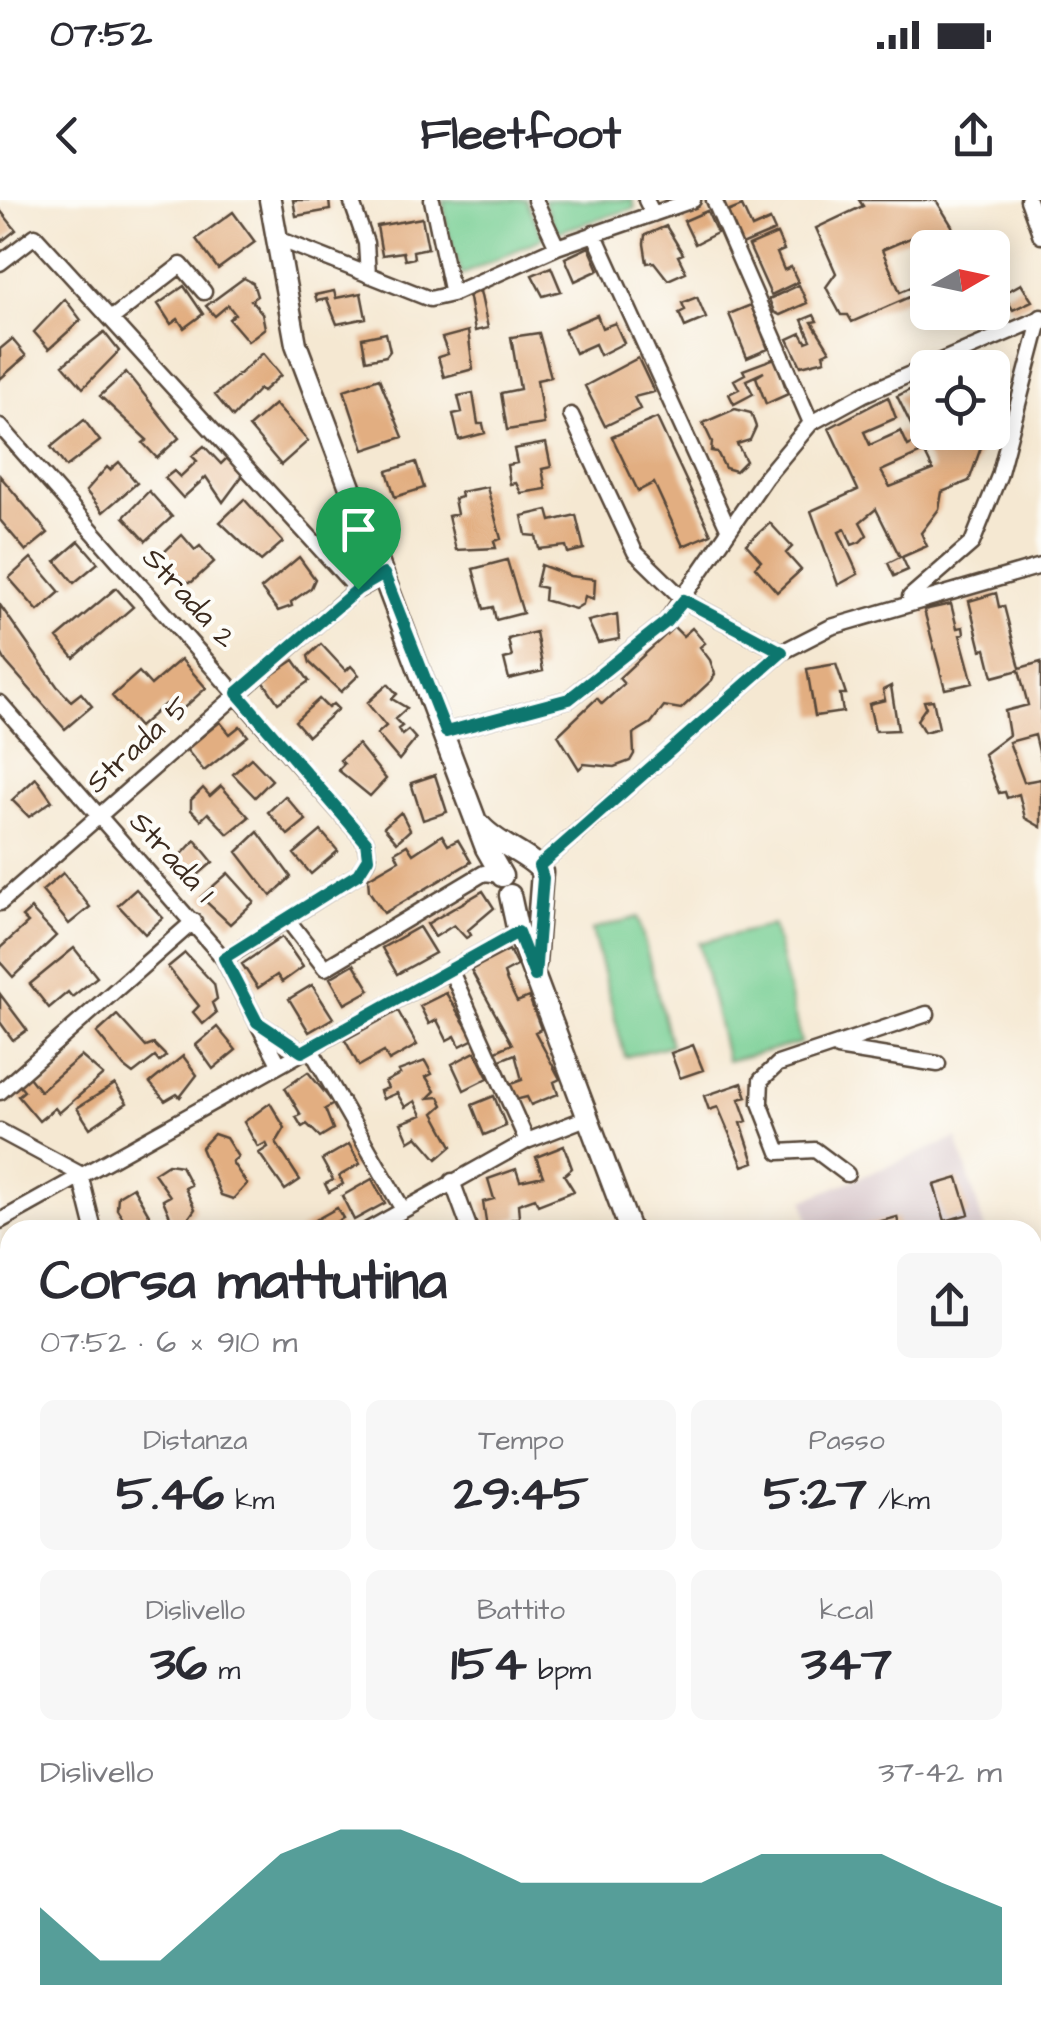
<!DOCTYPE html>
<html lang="it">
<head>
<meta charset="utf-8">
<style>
	:root { --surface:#fff; --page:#f7f7f7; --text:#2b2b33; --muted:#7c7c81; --accent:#0f766e }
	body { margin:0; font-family:"Architects Daughter",sans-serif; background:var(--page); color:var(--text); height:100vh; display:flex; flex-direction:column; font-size:38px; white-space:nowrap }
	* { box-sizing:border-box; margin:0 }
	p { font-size:32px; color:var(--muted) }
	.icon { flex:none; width:55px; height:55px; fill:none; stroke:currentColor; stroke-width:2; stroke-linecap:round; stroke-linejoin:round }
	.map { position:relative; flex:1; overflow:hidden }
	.panel { position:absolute; left:0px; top:1020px; width:1042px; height:812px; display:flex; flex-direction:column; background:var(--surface); border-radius:30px 30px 0 0; box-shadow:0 5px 25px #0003 }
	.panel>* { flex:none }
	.needle { width:65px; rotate:81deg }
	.tools { position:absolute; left:910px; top:30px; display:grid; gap:20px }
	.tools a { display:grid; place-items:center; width:100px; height:100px; border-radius:15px; background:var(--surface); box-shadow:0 5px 25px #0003; font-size:50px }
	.pin { position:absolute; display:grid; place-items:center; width:85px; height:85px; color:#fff; margin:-102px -42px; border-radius:50% 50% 50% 0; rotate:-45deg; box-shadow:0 0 10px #0007 }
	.pin .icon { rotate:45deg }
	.round { display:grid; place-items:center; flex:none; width:105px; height:105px; border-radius:15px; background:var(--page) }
	.summary { display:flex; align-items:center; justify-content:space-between; height:170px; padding:0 40px }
	h1 { font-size:55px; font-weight:800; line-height:75px }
	.metrics { display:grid; grid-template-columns:repeat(3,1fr); gap:15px; height:170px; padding:10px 40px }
	.metrics div { display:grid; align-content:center; border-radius:15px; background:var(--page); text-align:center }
	.metrics b { font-size:50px; font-weight:800 }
	.metrics small { font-size:28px; font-weight:400 }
	.metrics p { font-size:28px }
	.chart { height:280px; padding:20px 40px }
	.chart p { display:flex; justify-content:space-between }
	.chart svg { width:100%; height:180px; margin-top:10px; fill:var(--accent); opacity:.7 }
	.status { display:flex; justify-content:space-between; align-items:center; height:70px; padding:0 50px; background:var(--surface); direction:ltr }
	.status svg { height:28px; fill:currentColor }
	header { display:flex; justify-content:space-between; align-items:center; height:130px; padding:0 40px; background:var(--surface); font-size:45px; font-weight:800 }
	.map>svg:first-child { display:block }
</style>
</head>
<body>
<div class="status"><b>07:52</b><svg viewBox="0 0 49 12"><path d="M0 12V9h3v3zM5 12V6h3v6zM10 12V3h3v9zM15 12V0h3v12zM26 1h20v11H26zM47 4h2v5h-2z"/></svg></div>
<header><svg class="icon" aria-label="back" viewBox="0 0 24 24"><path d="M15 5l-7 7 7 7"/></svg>Fleetfoot<svg class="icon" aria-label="share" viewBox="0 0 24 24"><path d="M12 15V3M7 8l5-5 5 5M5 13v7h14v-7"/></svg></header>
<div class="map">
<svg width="1041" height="1831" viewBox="0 0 1041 1831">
	<rect width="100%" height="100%" fill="#fdfcf7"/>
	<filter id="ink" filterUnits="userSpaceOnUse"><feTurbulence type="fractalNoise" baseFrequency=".01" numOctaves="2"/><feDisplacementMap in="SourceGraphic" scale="20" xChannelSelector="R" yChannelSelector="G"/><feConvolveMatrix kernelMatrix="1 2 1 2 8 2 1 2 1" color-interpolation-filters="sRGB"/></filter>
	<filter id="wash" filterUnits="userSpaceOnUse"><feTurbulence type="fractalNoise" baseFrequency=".0048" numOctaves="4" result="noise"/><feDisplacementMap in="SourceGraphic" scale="40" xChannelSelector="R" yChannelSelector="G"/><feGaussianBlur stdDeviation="2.25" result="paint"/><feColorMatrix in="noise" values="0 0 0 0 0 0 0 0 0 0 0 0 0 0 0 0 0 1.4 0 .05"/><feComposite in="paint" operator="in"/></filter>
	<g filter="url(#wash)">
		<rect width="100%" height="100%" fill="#f5e8d2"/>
		<path fill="#d2bec4" d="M957 938 985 1030H811L804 1000Z"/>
		<path fill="#76ce93" stroke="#587c58" stroke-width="2.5" d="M443 0H526L543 38 462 75 447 30Z
			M543 0H632L635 8 557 32Z
			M638 717 671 845 625 857 592 730Z
			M773 725 801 843 727 861 699 743Z"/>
		<g id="blocks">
			<path fill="#e2ae81" d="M293 0H329L330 10 296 16Z
				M859 0H936L952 26 957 48H928V59L917 35 882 50 900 92 928 80V89L852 122 848 115H841L826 87 836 73 816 28 863 6Z
				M742 6 752 28 770 20 775 31 742 45 727 12Z
				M0 10 16 30 2 41 0 39Z
				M707 11 717 33 695 44 684 21Z
				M233 12 255 42 218 69 196 39Z
				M422 18 428 48 413 51 414 58 405 60 403 52 382 55 377 26Z
				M666 26 683 54 678 56 686 72 668 80 654 62 647 63 644 44 645 35Z
				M777 34 784 50 777 53 784 70 791 67 798 82 771 95 749 46Z
				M589 47 599 70 575 81 565 58Z
				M551 67 561 91 543 96 532 75Z
				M244 78 253 83 257 96 251 100 262 113 265 128 248 141 229 119 235 114 228 105 215 116 206 106Z
				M1021 84 1032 101 1013 110 1003 94Z
				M799 85 807 103 780 115 774 112 769 99Z
				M184 86 203 114 184 128 178 119 171 124 158 104Z
				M334 91 336 98 361 93 366 118 337 124 327 99 317 101 315 95Z
				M480 91 488 128 475 131 468 93Z
				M697 97 706 118 685 127 679 113 685 110 682 103Z
				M65 99 81 120 49 149 34 132Z
				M751 105 768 149 747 158 729 114Z
				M597 115 602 128 615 123 624 143 600 155 595 144 575 153 564 129Z
				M814 115 817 121 812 122 830 151 823 154 825 160 801 166 788 139 801 133 806 142 811 140 802 120Z
				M468 131 473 169 444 177 438 157 448 154 442 138Z
				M104 132 119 151 83 188 63 165Z
				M386 133 390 151 386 156 366 160 362 138Z
				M539 133 551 177 537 180 544 224 507 230 501 193 520 189 511 137Z
				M12 139 26 156 0 179V149Z
				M263 153 281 175 262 192 259 189 233 217 215 195Z
				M638 158 654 192 634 197 640 209 605 226 585 186Z
				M775 158 788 194 766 204 756 177 764 172 746 180 753 194 734 204 729 194 739 189 734 180 745 174 743 170Z
				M126 172 179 238 157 258 143 243 147 240 100 196Z
				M379 178 403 237 364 250 344 190Z
				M928 181V232H983L985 236 969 281 942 292 939 309 921 333 927 346 902 357 908 370 894 376 888 363 900 357 876 309 860 322 867 335 860 342 852 345 845 329 839 332 858 374 838 385 811 311 858 290 829 228 888 197 896 218 864 232 870 245 901 231 908 246 914 243 919 254 881 271 890 287 933 270 897 196Z
				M473 193 478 224H483L485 233 459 240 453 214 462 212 458 196Z
				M275 204 308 241 281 265 249 227Z
				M735 209 751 213 756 227 750 240 737 244 746 261 736 271 725 268 717 252 711 251 712 242 703 223Z
				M657 218 711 334 683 346 654 283 638 291 612 237Z
				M84 220 100 241 66 267 51 247Z
				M546 243 551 267 542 269 546 289 521 293 516 283 510 284 507 265 517 263 514 249Z
				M204 246 221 264 228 257 243 275 223 302 206 277 183 298 165 278 174 271 180 277 197 261 192 256Z
				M119 262 137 283 103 312 86 291 107 267 110 270Z
				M416 262 424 288 395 297 387 271Z
				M0 276 48 333 26 351 0 320Z
				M487 287 501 339 494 341 496 348 456 350 448 316 457 314 454 299 461 297 460 292Z
				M149 291 172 317 146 341 124 317Z
				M244 299 283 342 261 361 220 322Z
				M548 310 551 321 576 315 584 349 568 353 566 346 539 349 536 336 526 335 522 316Z
				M770 323 792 347 786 353 801 370 777 392 755 367 761 361 746 344Z
				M182 335 195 350 200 346 214 362 192 382H184L174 372 170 376 160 364V356Z
				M79 341 98 363 74 383 56 361Z
				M299 357 315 379 311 388 291 402 292 406 278 411 261 389Z
				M31 358 60 392 38 411 9 378Z
				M507 360 523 413 496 420 493 407 484 409 473 369Z
				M541 365 570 376 595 379 594 399 585 396 583 404 575 409 544 400 545 388 536 386Z
				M116 388 133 407 74 458 57 438Z
				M996 393 999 407 1004 406 1020 468 1041 462V560L1035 535 1009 542 1024 582 1041 579V627L1025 618 1019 594 1007 598 1005 592 999 593 984 554 1009 535 1005 511 1028 505 1019 470 993 477 986 449 981 450 969 401Z
				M951 404 957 428 963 427 964 434 960 435 973 483 945 489 924 410Z
				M0 405 57 486 71 501 81 493 92 506 65 529 6 462 0 451Z
				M617 414 619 439 598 443 588 421Z
				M674 427 683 436 692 428 705 443 700 447 710 460 715 474 712 480 681 509 664 506 651 523 633 534 634 554 630 561 614 567 584 564 579 569 558 535 597 498 602 504 624 484 619 478Z
				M536 432 543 471 509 479 504 459 512 457 508 439Z
				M321 444 346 471 351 466 359 475 341 492 310 463 308 456Z
				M181 459 206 488 175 516 165 504 139 527 112 496 139 472 151 485Z
				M294 460 309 481 278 503 263 481Z
				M836 464 846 494H840L843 512 815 516 807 469Z
				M388 484 397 494 392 499 407 508 395 519 402 526 398 529 402 535 408 530 416 539 399 560 377 534 386 526 367 503Z
				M891 486 898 530 875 531 869 504 885 500 883 490Z
				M319 499 328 508 333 504 338 509 308 536 295 521Z
				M933 500 939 528 924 532 917 520 926 507 924 501Z
				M220 522 230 534 240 526 248 536 204 571 186 549Z
				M358 544 386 579 370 596 338 570 344 564 340 560Z
				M251 558 272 580 255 597 233 574Z
				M435 575 447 612 423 620 411 583Z
				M36 578 52 601 29 617 12 600Z
				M221 586 249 617 228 634 208 613 201 620 191 610V600L203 588 210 596Z
				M285 596 306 620 288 635 268 612Z
				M401 612 410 630 397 642 384 627Z
				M321 631 338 651 311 674 294 654Z
				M258 632 291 677 271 696 237 652Z
				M442 635 448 645 458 640 471 662 384 713 369 691 368 678 399 660 395 652 407 645 413 654Z
				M195 640 213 662 191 681 175 662Z
				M63 673 90 707 69 724 42 691Z
				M228 673 254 702 230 724 201 697Z
				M136 689 163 718 145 734 118 705Z
				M483 691 494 708 468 730 471 735 466 738 454 725 435 737 427 724Z
				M31 709 56 736 13 777 0 762V748L28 723 22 717Z
				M419 727 435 753 397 774 382 748Z
				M282 737 303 767 282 782 277 775 258 788 242 764Z
				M74 748 97 777 72 797 68 792 49 808 30 784Z
				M509 750 517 766 504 773 507 782 517 802 529 797 541 829 535 832 560 879 554 882 558 894 531 905 527 897 515 900 508 885 522 880 515 854 498 861 494 852 512 844 471 770Z
				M185 753 214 784 217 799 212 803 216 813 203 824 193 812 199 806 168 767Z
				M354 764 370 790 345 804 330 778Z
				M312 785 333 818 309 832 289 799Z
				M446 793 474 839 460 846 455 836 447 840 437 820 429 824 420 806Z
				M0 794 27 830 13 840 0 822Z
				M398 811 417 845 389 861 384 852 359 866 345 840Z
				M117 815 146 847 154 844 166 856 159 862 155 857 133 874 124 867 97 833Z
				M217 827 236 850 213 869 196 845Z
				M693 845 703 870 680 878 671 853Z
				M475 852 488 878 464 890 452 864Z
				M81 856 103 875 59 913 55 908 39 921 18 896 24 891 19 885 29 877 40 891Z
				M183 856 197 875 180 897 177 894 165 901 150 883Z
				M425 861 432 874 426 877 435 891 428 898 439 897 443 905 434 913 452 946 437 959 417 936 409 941 401 923 422 915 415 901 405 907 397 893 383 899 380 891 388 888 385 882 400 874 398 871Z
				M308 872 334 904 325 909 333 929 320 937 307 924 302 927 296 917 301 915 285 888Z
				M742 883 747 897 739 899 747 921 741 923 754 962 743 966 718 907 709 910 704 896Z
				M115 884 127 903 90 928 77 908Z
				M494 896 506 926 484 935 472 905Z
				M270 903 285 928 276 943 300 980 285 990 259 953 268 947 266 943 258 947 244 922Z
				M214 934 226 938 238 957 232 962 247 984 233 999 221 995 201 948Z
				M349 944 360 964 339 976 343 984 329 992 325 984 333 980 322 960Z
				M564 946 572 968 564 975 574 991 538 1005 535 998 518 1004 519 1017 487 1028 483 1002 494 999 488 979 516 969 520 981 543 976 536 957Z
				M168 964 181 966 191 985 185 988 195 1009 186 1022 174 1026 163 1000 170 996 154 973Z
				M958 978 969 1014 945 1021 934 985Z
				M372 979 385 1003 354 1020 342 996Z
				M133 987 158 1030H131L117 1009 118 996Z
				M337 1008 343 1018 336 1022 341 1030H298Z
				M897 1017 900 1030H851V1029Z
				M10 1274V1332L0 1314V1279Z
				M0 1356 10 1374V1456L0 1437Z
				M1041 1459V1501L1032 1482V1463Z
				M1041 1687V1731L1036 1732 1032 1690Z
				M577 1822 579 1830 602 1822 605 1831H536L560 1822Z
				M627 1822H657L660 1831H630Z
				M679 1822H732L734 1829 681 1831Z
				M862 1822H895L898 1831H862Z"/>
		</g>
	</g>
	<g filter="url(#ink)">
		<use href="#blocks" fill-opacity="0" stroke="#574639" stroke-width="2.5"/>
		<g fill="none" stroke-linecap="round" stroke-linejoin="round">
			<defs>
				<path id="minor" d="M351 0 366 43 368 75
					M432 0 452 94
					M535 0 557 47
					M646 0 653 14
					M714 0 811 223
					M1028 0 1041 36
					M594 33 728 328
					M276 38 430 99 452 94 557 47 693 0
					M0 63 35 36 357 389 0 703
					M111 119 181 65 204 92
					M571 215 635 352 684 400 782 452
					M0 226 366 642 368 659 358 674 224 759
					M910 397 972 343 999 276 1041 117
					M0 503 224 759 279 864
					M446 532 569 499 666 422 765 278 811 223 864 194 1041 118
					M539 666 782 452 831 427 1041 366
					M287 719 325 768 484 673 501 675
					M450 769 527 941
					M261 825 302 852
					M310 848 402 1008
					M837 848 938 864
					M0 892 194 721
					M0 931 80 974 94 1030
					M847 974 815 950 779 952 760 903 761 880 778 864 927 814
					M452 981 470 1030
					M0 1021 518 732
					M368 1030 527 941 589 917
					M1032 1117 1041 1115
					M0 1163 10 1157
					M1032 1250 1041 1249
					M1032 1267 1041 1313
					M1032 1449 1041 1447
					M0 1517 10 1524
					M1032 1542 1041 1537
					M1032 1738 1041 1735
					M458 1822 470 1831
					M54 1831 56 1830
					M228 1831 229 1822
					M797 1831 825 1822"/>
				<path id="tertiary" d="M357 389 384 374"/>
				<path id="secondary" d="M270 0 296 144 486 648 502 676
					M481 626C499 646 532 656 542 672L535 764
					M510 695 518 732 630 1030
					M918 1822 921 1831"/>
			</defs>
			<use href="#minor" stroke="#574639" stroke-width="19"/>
			<use href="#tertiary" stroke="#574639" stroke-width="22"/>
			<use href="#secondary" stroke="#574639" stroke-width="25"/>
			<use href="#minor" stroke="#fff" stroke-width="14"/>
			<use href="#tertiary" stroke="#fff" stroke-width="18"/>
			<use href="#secondary" stroke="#fff" stroke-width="20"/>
		</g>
	</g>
	<g fill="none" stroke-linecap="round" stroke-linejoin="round" filter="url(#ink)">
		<defs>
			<path id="route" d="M384 374 446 532 569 499 666 422 684 400 782 452 539 666 543 678 535 776 518 732 302 852 257 822 224 758 358 674 368 658 366 642 237 493 358 389Z"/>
		</defs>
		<use href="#route" stroke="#fff" stroke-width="20"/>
		<use href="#route" stroke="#0f766e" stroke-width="12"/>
	</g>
	<g text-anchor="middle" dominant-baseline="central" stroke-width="8" stroke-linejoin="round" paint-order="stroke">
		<g font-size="30" fill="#3b2a1e" stroke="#fdfcf7">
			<text transform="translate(189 398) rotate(48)">Strada 2</text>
			<text transform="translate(138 545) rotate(-42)">Strada 5</text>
			<text transform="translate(172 657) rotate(48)">Strada 1</text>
		</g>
	</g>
</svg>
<div class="tools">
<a><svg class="needle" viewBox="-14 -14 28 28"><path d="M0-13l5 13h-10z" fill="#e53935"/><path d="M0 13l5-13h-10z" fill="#7c7c81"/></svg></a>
<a><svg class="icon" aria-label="locate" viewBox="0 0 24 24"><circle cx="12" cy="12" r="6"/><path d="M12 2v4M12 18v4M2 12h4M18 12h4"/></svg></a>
</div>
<div class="pin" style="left:358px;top:389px;background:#1e9e55"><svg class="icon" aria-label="arrive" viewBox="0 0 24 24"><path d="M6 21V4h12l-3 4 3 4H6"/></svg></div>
<section class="panel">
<div class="summary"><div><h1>Corsa mattutina</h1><p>07:52 · 6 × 910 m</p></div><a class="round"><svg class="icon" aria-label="share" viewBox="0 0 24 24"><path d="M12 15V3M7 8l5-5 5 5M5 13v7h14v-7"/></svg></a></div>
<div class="metrics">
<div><p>Distanza</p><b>5.46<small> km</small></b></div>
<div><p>Tempo</p><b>29:45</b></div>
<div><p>Passo</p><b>5:27<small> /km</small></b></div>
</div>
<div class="metrics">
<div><p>Dislivello</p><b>36<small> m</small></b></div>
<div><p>Battito</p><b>154<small> bpm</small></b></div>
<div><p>kcal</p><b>347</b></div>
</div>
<div class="chart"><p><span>Dislivello</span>37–42 m</p>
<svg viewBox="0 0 160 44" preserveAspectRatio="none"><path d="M0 44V25L10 38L20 38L30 25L40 12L50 6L60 6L70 12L80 19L90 19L100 19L110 19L120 12L130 12L140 12L150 19L160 25V44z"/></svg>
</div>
</section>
</div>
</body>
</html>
